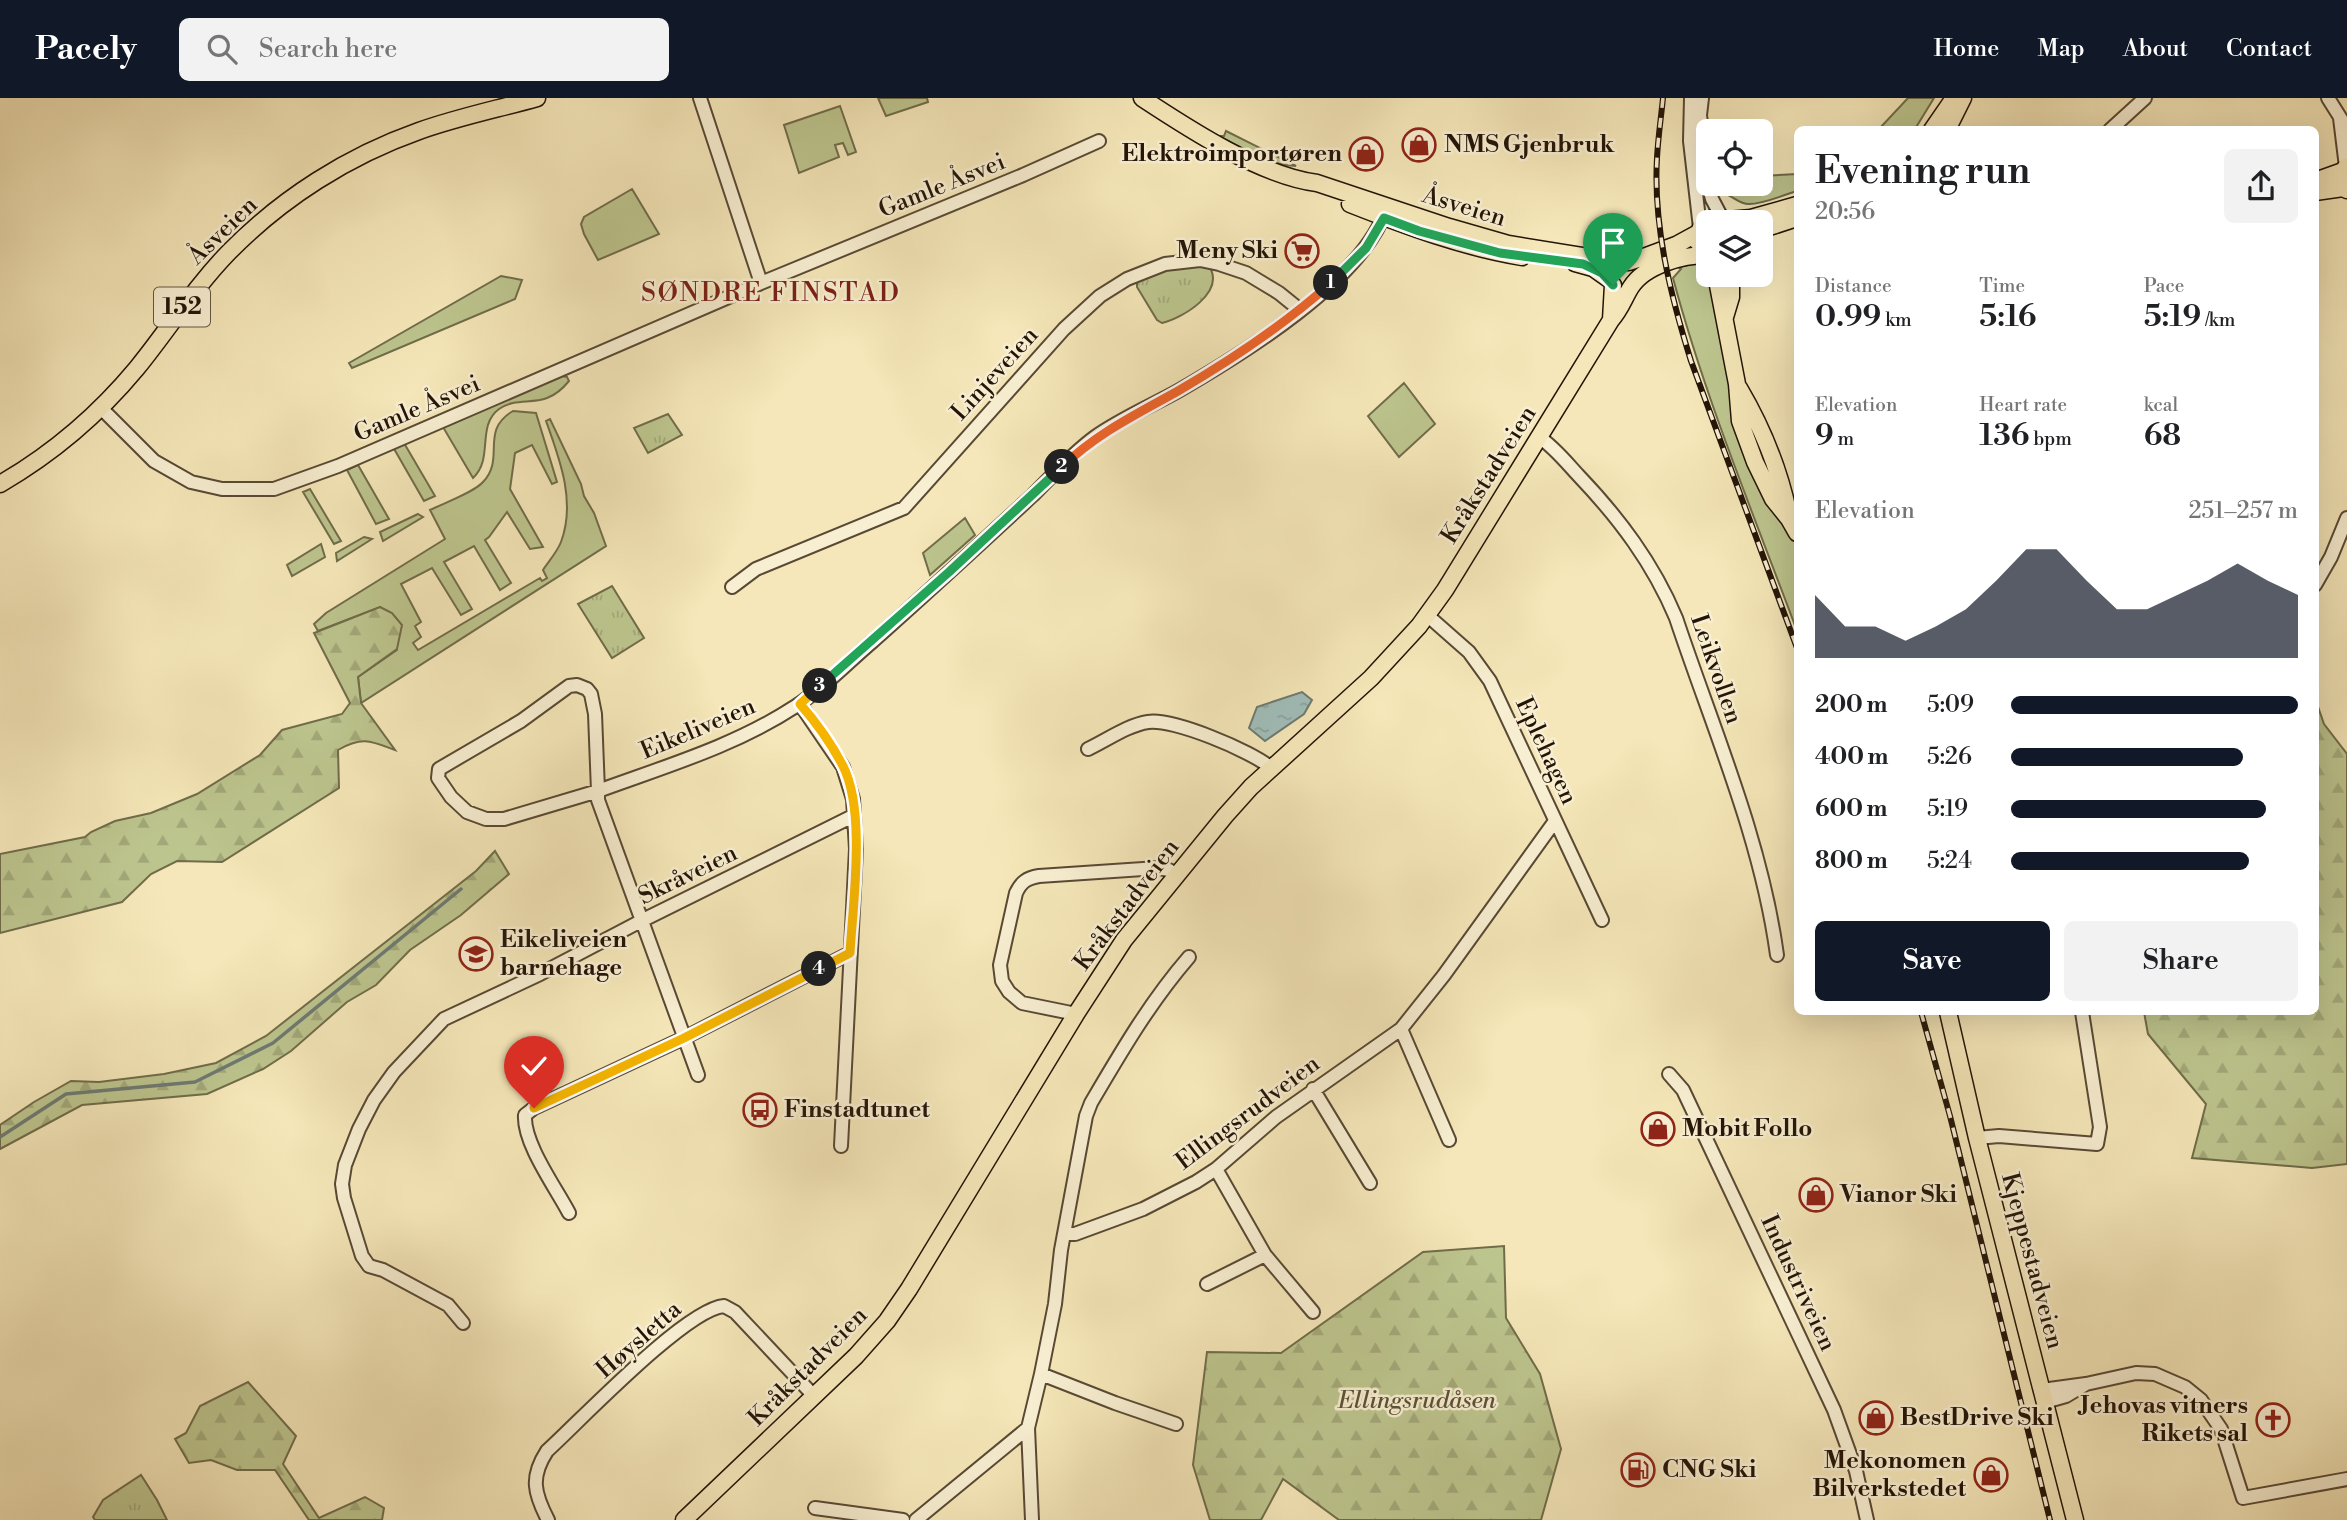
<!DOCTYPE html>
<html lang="en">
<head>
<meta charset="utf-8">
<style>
	:root { --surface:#fff; --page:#f2f2f2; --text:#202124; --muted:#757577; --accent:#111827 }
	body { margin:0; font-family:"Libre Bodoni",serif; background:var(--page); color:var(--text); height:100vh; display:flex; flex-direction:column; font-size:26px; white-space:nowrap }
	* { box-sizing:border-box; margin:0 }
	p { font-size:23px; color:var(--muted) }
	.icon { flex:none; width:38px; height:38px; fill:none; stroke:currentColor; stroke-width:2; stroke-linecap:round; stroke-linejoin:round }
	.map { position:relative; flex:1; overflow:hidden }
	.side { position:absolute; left:1794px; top:28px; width:525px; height:889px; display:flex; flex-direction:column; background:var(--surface); border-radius:10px; box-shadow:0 7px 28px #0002 }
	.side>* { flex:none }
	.controls { position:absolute; left:1696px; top:21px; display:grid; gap:14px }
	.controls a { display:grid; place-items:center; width:77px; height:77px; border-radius:10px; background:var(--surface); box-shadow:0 7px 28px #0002; font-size:35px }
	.pin { position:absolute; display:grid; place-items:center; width:60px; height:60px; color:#fff; margin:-72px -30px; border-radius:50% 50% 50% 0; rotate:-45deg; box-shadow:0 0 7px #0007 }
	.pin .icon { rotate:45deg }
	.km { position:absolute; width:35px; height:35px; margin:-18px; border-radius:50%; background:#222; color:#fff; font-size:19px; line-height:35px; text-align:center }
	.round { display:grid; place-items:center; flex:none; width:74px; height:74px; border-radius:10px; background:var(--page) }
	.headline { display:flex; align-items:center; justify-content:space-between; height:119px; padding:0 21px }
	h1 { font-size:38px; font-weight:600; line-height:52px }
	.stats { display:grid; grid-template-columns:repeat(3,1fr); gap:10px; height:119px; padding:7px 21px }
	.stats div { display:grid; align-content:center }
	.stats b { font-size:30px; font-weight:600 }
	.stats small { font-size:19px; font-weight:400 }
	.stats p { font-size:19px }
	.chart { height:196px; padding:14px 21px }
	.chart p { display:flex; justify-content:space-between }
	.chart svg { width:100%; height:126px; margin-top:7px; fill:var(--accent); opacity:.7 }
	.primary-button { display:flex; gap:14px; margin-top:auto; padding:14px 21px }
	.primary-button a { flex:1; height:80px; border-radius:10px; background:var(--accent); color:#fff; font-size:28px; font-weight:600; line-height:80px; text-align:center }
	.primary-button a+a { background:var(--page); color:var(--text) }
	ul { padding:0 21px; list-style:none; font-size:23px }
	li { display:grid; grid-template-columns:112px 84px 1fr; align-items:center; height:52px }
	li i { height:18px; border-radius:9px; background:var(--accent) }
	header { display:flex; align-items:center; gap:42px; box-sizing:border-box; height:98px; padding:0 35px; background:var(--accent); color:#fff }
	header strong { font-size:33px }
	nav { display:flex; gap:38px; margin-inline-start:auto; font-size:24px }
	.search { width:490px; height:63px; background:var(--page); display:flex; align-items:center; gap:18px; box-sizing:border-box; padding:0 24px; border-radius:10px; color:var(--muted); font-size:26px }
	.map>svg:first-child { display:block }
</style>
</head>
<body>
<header>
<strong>Pacely</strong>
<div class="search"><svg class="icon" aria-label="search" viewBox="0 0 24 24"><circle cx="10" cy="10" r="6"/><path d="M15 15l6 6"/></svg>Search here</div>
<nav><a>Home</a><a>Map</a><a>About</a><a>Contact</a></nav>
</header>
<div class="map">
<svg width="2347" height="1422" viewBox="0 0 2347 1422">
	<defs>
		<pattern id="forest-firs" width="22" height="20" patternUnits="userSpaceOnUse" patternTransform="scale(1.75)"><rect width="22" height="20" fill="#bdc58e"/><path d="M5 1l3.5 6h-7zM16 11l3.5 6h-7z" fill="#a2a879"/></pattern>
		<pattern id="park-tufts" width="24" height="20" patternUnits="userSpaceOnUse" patternTransform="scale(1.75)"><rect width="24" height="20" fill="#bdc58e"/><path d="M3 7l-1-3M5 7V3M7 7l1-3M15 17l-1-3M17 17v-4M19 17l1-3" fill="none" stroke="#a2a879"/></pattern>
		<pattern id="water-ripples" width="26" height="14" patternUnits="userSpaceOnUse" patternTransform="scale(1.75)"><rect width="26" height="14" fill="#a0beba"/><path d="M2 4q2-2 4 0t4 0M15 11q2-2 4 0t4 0" fill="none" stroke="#8aa29e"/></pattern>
	</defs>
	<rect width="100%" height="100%" fill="#f5e7b9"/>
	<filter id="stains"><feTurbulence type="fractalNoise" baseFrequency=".00286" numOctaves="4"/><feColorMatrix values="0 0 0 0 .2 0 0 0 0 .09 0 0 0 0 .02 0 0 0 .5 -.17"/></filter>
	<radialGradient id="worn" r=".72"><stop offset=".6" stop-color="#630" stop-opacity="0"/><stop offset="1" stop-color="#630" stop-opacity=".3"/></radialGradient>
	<path fill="#bdc58e" stroke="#706c4a" stroke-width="2" d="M878 0H927L928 4 886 18Z
		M1908 0H1934L1915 31H1879Z
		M840 8 856 54 848 57 843 45 835 47 839 59 799 75 784 27Z
		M1226 33 1296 68C1269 68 1243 51 1219 38H1224Z
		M1797 76V93C1783 97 1764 106 1749 106 1736 106 1732 94 1718 96L1714 86H1760L1761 78Z
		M632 91 659 136 598 162 584 136 581 126 584 119Z
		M1698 165 1708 168V177H1716L1740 323 1797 435V533C1754 417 1705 300 1673 180L1681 171 1678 169Z
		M501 178 522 182 515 201 352 270 349 265Z
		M562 278 567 279 569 283C543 315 522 295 499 311 476 328 494 361 473 380L443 329Z
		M1404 285 1435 326 1399 359 1368 318Z
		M513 313 536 315 557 384 552 386 532 347 515 355 510 391 543 449 530 451 507 414 489 439 485 442 511 485 500 492 474 448 444 464 472 511 461 517 432 470 401 486 421 524 415 528 421 539 413 545 418 552 540 480 542 483 547 480 543 472C549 463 557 454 561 444 576 404 560 362 546 323L550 321 581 386 584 398 594 415 606 448 361 605 358 579 397 552 380 509 318 533 314 526 326 515 445 441 430 412C444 405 473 395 483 384 506 360 479 333 513 313Z
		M404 345 435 398 424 403 393 349Z
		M358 367 389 421 376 426 347 372Z
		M310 391 341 443 334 446 303 394Z
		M418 416 423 419 383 443 380 434Z
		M965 420 975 437 930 477 923 455Z
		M364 439 372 441 337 463 336 455Z
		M321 446 325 459 292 478 287 467Z"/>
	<path fill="url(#forest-firs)" stroke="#706c4a" stroke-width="2" d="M380 509 392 515 402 527 397 551 358 579 361 605 395 652C371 643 362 638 338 652L339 690 222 764 177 763 151 776 122 804 0 835V756L85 739 91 734 115 723 151 715 197 696 260 657 282 632 342 616 350 605 314 535Z
		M2315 600 2324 626 2347 656V1066L2312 1070 2192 1060 2206 1006 2148 936 2144 914H2315Z
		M495 753 509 776 461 817 410 852 376 887 347 904 291 953 263 971 207 996 82 1007 0 1051V1027L34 1004 71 983 99 984 164 976 216 965 266 938 476 773Z
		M1504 1148 1506 1220 1540 1276 1561 1351 1541 1422H1339L1283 1381 1261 1422H1210L1193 1367 1207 1254 1281 1255 1423 1154Z
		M248 1284 296 1338 283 1366 319 1420 365 1399 384 1410 382 1422H309L275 1372H237L211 1362 189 1365 175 1341 186 1335 200 1308Z"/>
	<path fill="url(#park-tufts)" stroke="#706c4a" stroke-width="2" d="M1192 168H1209C1226 194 1183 220 1162 225L1157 222 1137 189V184L1140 180 1174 169Z
		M668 316 682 337 648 355 634 330Z
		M612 488 644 540 612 560 578 506Z
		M141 1377 157 1402 167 1422H95L93 1419 103 1402Z"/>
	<path fill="url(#water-ripples)" stroke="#6e7a72" stroke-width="2" d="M1302 594 1312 602 1304 616 1265 643 1249 630 1257 609Z"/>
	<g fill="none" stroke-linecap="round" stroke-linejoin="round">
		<path stroke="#6e7a72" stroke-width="3.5" d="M0 1039 66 996 195 984 273 945 461 791"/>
		<defs>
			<path id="minor" d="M700 0 761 185
				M1691 0 1690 43 1700 130
				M1702 0 1700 17 1708 85
				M2328 0 2345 27
				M2340 20 2346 69
				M2110 32 2145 0
				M1708 86 1712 101 1722 120
				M101 310 154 363 191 384 222 391H274L338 368 761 185 1023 77 1099 43
				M1539 339C1554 349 1566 364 1578 377 1619 420 1653 465 1676 520 1713 631 1761 740 1777 857
				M2315 487 2331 459 2347 420
				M732 489 756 471 904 410 1064 231 1100 198 1127 181 1165 166 1200 162 1219 166 1246 175 1279 195 1300 212
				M1427 517 1469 554 1490 583 1602 822
				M577 587 587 591 591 596 595 616 598 693 504 721H486L467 714 451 699 438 680 439 671 521 623 569 588Z
				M800 606 843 669 853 701 856 751 841 1048
				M1088 651C1107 642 1128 627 1148 624 1172 620 1252 653 1271 670
				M1076 916 1022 905 1009 894 1002 883 1000 867 1016 795C1021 784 1027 780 1039 778L1158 770 1169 772 1176 777
				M1401 931 1449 1042
				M1669 976 1683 992 1834 1312 1856 1373 1867 1422
				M698 977 598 702V693C666 668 735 648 796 608 824 590 848 564 873 543 927 495 980 446 1033 397 1053 377 1072 356 1095 339 1120 321 1151 308 1178 293 1242 256 1361 184 1386 112
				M1313 991 1370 1085
				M1977 1040 1999 1038 2097 1046 2100 1029 2082 914
				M1216 1071 1265 1157 1313 1214
				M569 1115C556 1090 523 1045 525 1017L534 1010 684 940 850 855
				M1065 1136H1075L1143 1111 1196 1084 1216 1071 1276 1019 1401 931 1444 877 1555 723
				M1207 1186 1265 1157
				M463 1225 448 1207 383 1172 369 1168 362 1158 344 1100 342 1086 345 1067 359 1031 374 1002 394 974 444 921 540 876 641 823 853 718
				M1041 1276 1115 1305 1176 1326
				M2042 1292 2086 1286 2136 1275 2155 1276 2185 1289 2201 1302 2221 1331 2243 1400 2347 1381
				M2045 1304 2066 1298 2086 1286
				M815 1410 903 1422
				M548 1422C534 1395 530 1379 547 1353 580 1323 686 1211 724 1208L735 1214 814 1298
				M916 1422 1028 1330
				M1032 1422 1028 1330 1041 1276 1055 1206 1061 1152 1086 1018 1091 1005C1121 954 1150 904 1189 859"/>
			<path id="major" d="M1142 0C1189 31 1261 78 1317 85L1449 129 1508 146 1619 164H1629L1641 160 1676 147 1698 135
				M1932 32 1954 0
				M1947 32 1963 0
				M2315 83 2340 74
				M2343 90 2339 84V77L2347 68
				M2315 94 2343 90 2347 92
				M1350 106C1406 128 1462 149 1522 159
				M1728 122 1751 120 1797 107
				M1760 132 1797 120
				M1698 144C1697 125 1713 113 1730 124
				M1575 165 1593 170 1610 182
				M1716 177 1737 286 1740 323 1755 364 1773 401 1789 421 1797 435
				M1725 219 1731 199V177
				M1611 222 1613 187
				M1739 290C1762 329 1780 374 1789 418
				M0 386C52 356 98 317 137 270 168 232 194 190 229 154 282 100 348 58 419 33 458 19 498 11 537 0
				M1948 914 1977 1040 2075 1422
				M684 1422 856 1258 887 1223 909 1191 1076 916 1124 842 1225 718 1251 689 1371 580 1419 528 1445 492 1611 222C1621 211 1624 200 1631 189 1645 167 1683 157 1707 157"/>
		</defs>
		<use href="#minor" stroke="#584934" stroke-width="16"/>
		<use href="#major" stroke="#231407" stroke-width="19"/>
		<use href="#minor" stroke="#f8efd2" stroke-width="12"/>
		<use href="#major" stroke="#f5e7b9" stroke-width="16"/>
		<defs>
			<path id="rail" d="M1663 0C1661 20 1658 40 1657 60 1653 128 1671 199 1691 263L1797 550
				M1921 914 1950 1018 2050 1422"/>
		</defs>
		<use href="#rail" stroke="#231407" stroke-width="6"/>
		<use href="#rail" stroke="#f8efd2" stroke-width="3.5" stroke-dasharray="10" stroke-linecap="butt"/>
	</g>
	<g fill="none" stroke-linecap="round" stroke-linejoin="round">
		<defs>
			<path id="split-1" d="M1331 185 1366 150 1384 120 1419 133 1500 155 1583 166 1602 175 1613 187"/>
			<path id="split-2" d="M1062 369C1097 335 1137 316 1178 293 1233 261 1284 227 1331 185"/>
			<path id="split-3" d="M820 588 949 474 1062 369"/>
			<path id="split-4" d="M819 871 850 855C853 804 866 713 843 668 832 647 815 623 800 606L820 588"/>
			<path id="split-5" d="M534 1010 684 940 819 871"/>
		</defs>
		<use href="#split-1" stroke="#fff" stroke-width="14"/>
		<use href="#split-2" stroke="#fff" stroke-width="14"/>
		<use href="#split-3" stroke="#fff" stroke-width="14"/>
		<use href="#split-4" stroke="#fff" stroke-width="14"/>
		<use href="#split-5" stroke="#fff" stroke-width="14"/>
		<use href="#split-1" stroke="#22a559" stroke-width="9"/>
		<use href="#split-2" stroke="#f0652b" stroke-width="9"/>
		<use href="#split-3" stroke="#22a559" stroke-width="9"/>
		<use href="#split-4" stroke="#f5b400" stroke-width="9"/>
		<use href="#split-5" stroke="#f5b400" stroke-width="9"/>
	</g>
	<defs>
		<symbol id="shop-ring" viewBox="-11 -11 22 22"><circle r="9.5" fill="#f8efd2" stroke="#8f2418" stroke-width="1.5"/><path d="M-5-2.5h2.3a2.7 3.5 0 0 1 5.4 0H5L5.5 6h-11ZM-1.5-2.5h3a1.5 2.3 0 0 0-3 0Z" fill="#8f2418"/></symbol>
		<symbol id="supermarket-ring" viewBox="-11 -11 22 22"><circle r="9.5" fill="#f8efd2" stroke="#8f2418" stroke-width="1.5"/><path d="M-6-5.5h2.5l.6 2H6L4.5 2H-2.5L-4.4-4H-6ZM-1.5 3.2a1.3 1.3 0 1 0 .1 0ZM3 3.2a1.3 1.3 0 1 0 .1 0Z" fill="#8f2418"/></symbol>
		<symbol id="school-ring" viewBox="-11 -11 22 22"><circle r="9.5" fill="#f8efd2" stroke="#8f2418" stroke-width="1.5"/><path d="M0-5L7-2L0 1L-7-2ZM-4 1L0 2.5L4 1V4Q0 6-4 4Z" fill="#8f2418"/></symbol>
		<symbol id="bus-ring" viewBox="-11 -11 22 22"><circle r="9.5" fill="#f8efd2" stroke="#8f2418" stroke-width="1.5"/><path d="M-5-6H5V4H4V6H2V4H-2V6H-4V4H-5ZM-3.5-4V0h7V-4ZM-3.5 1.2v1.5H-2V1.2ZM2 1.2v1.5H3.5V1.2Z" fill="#8f2418"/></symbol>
		<symbol id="church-ring" viewBox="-11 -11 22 22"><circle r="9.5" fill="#f8efd2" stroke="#8f2418" stroke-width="1.5"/><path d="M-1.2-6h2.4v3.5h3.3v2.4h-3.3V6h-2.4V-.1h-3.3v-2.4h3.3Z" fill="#8f2418"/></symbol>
		<symbol id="fuel-ring" viewBox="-11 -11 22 22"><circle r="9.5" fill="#f8efd2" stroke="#8f2418" stroke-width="1.5"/><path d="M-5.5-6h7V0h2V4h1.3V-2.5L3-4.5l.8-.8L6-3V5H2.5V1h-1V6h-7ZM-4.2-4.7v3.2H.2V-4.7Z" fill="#8f2418"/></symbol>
	</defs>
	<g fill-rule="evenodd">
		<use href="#shop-ring" x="1400" y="28" width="38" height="38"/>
		<use href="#shop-ring" x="1347" y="37" width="38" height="38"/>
		<use href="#supermarket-ring" x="1283" y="134" width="38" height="38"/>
		<use href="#school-ring" x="457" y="837" width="38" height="38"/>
		<use href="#bus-ring" x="741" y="993" width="38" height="38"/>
		<use href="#shop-ring" x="1639" y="1012" width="38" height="38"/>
		<use href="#shop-ring" x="1797" y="1078" width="38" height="38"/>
		<use href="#shop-ring" x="1857" y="1301" width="38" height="38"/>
		<use href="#church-ring" x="2254" y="1303" width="38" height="38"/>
		<use href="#fuel-ring" x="1619" y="1353" width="38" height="38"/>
		<use href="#shop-ring" x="1972" y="1358" width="38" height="38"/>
	</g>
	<g text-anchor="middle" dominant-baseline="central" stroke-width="5" stroke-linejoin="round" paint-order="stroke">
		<rect fill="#f8efd2" stroke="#635644" stroke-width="2" x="154" y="189.5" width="56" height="39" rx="5"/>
		<g font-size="23" font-weight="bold" fill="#231407">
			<text x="182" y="209">152</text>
		</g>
		<g font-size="24" font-weight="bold" fill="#231407" stroke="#f8efd2" text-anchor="start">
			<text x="1444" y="47">NMS Gjenbruk</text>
			<text x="1342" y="56" text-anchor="end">Elektroimportøren</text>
			<text x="1278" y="153" text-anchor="end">Meny Ski</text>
			<text x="500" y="842">Eikeliveien<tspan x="500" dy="28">barnehage</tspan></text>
			<text x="784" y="1012">Finstadtunet</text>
			<text x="1682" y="1031">Mobit Follo</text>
			<text x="1840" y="1097">Vianor Ski</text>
			<text x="2248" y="1308" text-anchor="end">Jehovas vitners<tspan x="2248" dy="28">Rikets sal</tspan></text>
			<text x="1900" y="1320">BestDrive Ski</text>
			<text x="1966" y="1363" text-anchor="end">Mekonomen<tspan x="1966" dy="28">Bilverkstedet</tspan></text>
			<text x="1662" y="1372">CNG Ski</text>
		</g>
		<g font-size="24" fill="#231407" stroke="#f8efd2">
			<text transform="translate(942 88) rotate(-22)">Gamle Åsvei</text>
			<text transform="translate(1464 109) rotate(17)">Åsveien</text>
			<text transform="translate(223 133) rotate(-44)">Åsveien</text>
			<text transform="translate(995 276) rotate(-48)">Linjeveien</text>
			<text transform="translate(417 311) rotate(-23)">Gamle Åsvei</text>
			<text transform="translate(1489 377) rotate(-58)">Kråkstadveien</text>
			<text transform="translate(1716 571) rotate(71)">Leikvollen</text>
			<text transform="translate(698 631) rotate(-23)">Eikeliveien</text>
			<text transform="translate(1546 653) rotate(65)">Eplehagen</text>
			<text transform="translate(688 777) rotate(-26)">Skråveien</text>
			<text transform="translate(1127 807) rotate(-53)">Kråkstadveien</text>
			<text transform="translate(1248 1015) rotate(-37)">Ellingsrudveien</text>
			<text transform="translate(2032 1163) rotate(75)">Kjeppestadveien</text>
			<text transform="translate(1798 1185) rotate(65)">Industriveien</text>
			<text transform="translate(639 1242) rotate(-41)">Høysletta</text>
			<text transform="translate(808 1269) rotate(-45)">Kråkstadveien</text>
		</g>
		<g font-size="24" font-style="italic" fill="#595236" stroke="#f8efd2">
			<text x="1417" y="1303">Ellingsrudåsen</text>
		</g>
		<g font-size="26" letter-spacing="2" fill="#7a1f14" stroke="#f8efd2">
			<text x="771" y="195">SØNDRE FINSTAD</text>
		</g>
	</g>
	<rect width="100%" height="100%" filter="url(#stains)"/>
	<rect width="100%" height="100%" fill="url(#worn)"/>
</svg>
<div class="controls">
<a><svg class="icon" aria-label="locate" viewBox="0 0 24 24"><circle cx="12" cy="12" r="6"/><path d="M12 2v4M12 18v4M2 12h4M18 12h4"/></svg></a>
<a><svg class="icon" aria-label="layers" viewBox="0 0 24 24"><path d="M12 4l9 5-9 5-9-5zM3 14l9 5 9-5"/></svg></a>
</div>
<div class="pin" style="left:1613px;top:187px;background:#1e9e55"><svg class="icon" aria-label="arrive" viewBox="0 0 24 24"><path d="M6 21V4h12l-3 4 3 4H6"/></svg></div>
<div class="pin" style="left:534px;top:1010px;background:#d93025"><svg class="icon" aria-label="check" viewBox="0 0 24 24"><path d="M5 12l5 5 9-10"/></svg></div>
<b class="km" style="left:1331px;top:185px">1</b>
<b class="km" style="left:1062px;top:369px">2</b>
<b class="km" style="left:820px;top:588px">3</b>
<b class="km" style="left:819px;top:871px">4</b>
<section class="side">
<div class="headline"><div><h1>Evening run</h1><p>20:56</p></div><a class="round"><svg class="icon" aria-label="share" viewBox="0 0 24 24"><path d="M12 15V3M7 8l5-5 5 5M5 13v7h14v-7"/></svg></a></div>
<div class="stats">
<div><p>Distance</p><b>0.99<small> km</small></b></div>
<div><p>Time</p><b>5:16</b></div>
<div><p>Pace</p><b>5:19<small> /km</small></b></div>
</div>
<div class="stats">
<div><p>Elevation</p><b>9<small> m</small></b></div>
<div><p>Heart rate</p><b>136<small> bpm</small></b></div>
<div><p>kcal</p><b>68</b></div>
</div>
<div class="chart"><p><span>Elevation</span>251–257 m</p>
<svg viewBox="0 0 160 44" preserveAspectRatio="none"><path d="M0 44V22L10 33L20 33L30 38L40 33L50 27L60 17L70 6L80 6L90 17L100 27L110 27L120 22L130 17L140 11L150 17L160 22V44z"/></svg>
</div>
<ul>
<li><b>200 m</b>5:09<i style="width:100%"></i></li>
<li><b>400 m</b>5:26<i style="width:81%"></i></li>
<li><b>600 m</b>5:19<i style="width:89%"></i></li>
<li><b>800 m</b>5:24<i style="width:83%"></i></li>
</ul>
<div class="primary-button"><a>Save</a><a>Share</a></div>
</section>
</div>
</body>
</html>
